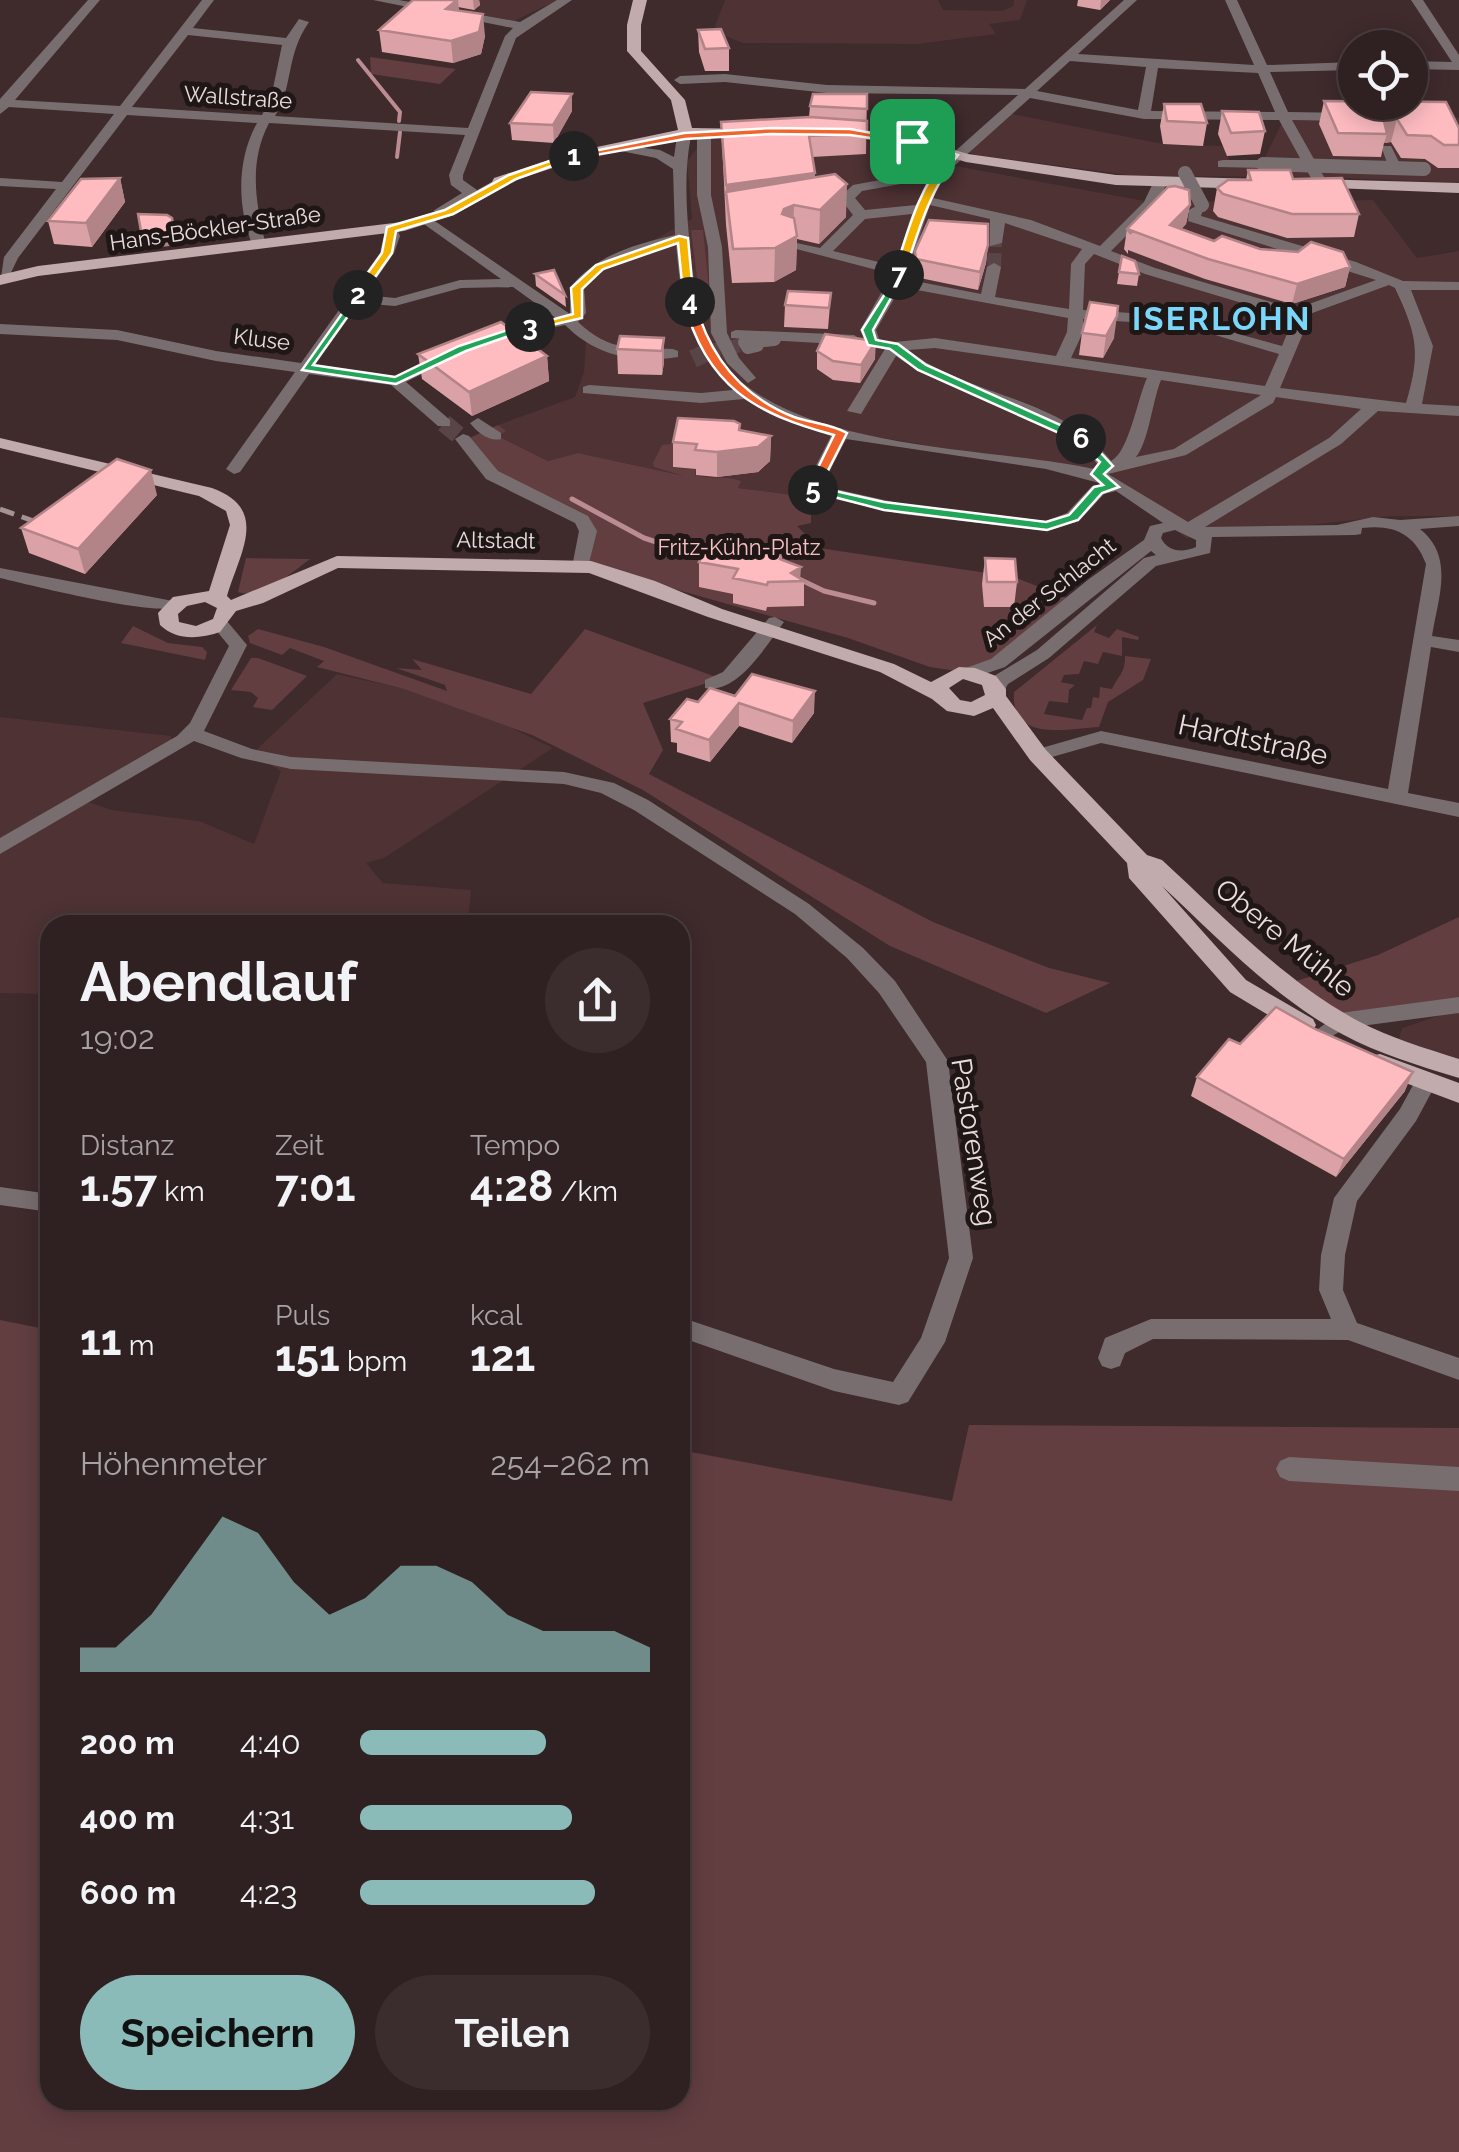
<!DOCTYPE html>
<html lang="de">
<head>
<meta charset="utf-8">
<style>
	:root { --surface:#2f2021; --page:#3b2d2e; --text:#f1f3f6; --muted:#a7a3a5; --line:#4a3e3f; --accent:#8bbbb9 }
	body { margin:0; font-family:Raleway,sans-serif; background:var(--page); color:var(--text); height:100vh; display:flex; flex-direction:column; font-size:38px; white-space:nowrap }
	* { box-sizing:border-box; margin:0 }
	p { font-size:32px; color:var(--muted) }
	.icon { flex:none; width:55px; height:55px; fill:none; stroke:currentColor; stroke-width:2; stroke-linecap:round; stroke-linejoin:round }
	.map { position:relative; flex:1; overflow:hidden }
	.drawer { position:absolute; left:40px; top:915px; width:650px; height:1195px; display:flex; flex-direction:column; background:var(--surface); border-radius:30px; box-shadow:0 5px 25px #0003,0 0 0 2px var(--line) }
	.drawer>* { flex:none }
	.tools { position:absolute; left:1338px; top:30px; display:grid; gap:20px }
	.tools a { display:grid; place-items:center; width:90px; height:90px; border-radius:50%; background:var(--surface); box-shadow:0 5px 25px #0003,0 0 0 2px var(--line); font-size:50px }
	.pin { position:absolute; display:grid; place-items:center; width:85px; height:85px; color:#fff; margin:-42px; border-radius:20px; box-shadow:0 5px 15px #0006 }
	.km { position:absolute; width:50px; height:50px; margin:-25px; border-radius:50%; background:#222; color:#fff; font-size:28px; line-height:50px; text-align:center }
	.round { display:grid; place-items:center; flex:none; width:105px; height:105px; border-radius:52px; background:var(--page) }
	.headline { display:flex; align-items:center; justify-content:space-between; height:170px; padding:0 40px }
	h1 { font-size:55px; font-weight:700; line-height:75px }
	.figures { display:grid; grid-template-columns:repeat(3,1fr); gap:15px; height:170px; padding:10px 40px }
	.figures div { display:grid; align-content:center }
	.figures b { font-size:42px; font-weight:700 }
	.figures small { font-size:28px; font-weight:400 }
	.figures p { font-size:28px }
	.chart { height:280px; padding:20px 40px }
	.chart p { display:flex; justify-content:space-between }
	.chart svg { width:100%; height:180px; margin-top:10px; fill:var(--accent); opacity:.7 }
	.cta { display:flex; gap:20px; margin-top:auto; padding:20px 40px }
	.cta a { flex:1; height:115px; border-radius:60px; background:var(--accent); color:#111; font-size:40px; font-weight:700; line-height:115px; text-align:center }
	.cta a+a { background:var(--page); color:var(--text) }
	ul { padding:0 40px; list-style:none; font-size:32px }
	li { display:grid; grid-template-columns:160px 120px 1fr; align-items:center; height:75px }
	li i { height:25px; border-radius:12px; background:var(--accent) }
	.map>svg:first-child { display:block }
</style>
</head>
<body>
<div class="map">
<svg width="1459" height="2152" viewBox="0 0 1459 2152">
	<rect width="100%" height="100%" fill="#3f2a2c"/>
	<path fill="#4e3234" d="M403 0H558L514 21Z
		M725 0H938L943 10 1002 11 1013 6 1014 0H1027L1020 20 989 24 996 34 917 44 743 43 713 31Z
		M1007 113 1163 144 1223 146 1230 161H1263L1284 119 1459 118V183L1320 177 1136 176 976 155 961 150Z
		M706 137H843L883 144 956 166 1150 202 1373 200 1417 258 1459 251V516H1393L1186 538 1099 474 853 433 801 496 738 488 578 453 548 461 496 435 505 431 498 425 575 397 584 372 586 342 567 319 587 276 692 219 687 161Z
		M337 674 404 689 491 718 553 748 384 858 366 863 383 883 471 890 468 922 472 925H50V994L0 993V717L171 736V749L85 801 112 810 199 821 254 844 281 771 252 754Z
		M1459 1009V1062L1399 1039 1402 1028Z"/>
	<path fill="#623e41" d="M370 57 456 69 440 84 371 74Z
		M691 230H703L712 317 701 309Z
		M498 425 506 431 498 436 548 461 578 453 684 476 654 467 653 463 662 445 678 443 673 468 696 469 695 475C710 480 725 475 741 481L738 488 801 496 811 505V523L797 526 819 548 1014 577 1072 600 998 661 957 671 930 667 848 638 585 564 591 531 494 475 465 440Z
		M246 558 310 559C291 573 262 600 238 592Z
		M1097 625 1094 632 1109 638 1117 629 1139 637 1138 640 1122 637V656L1103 652 1098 664 1084 661 1079 674 1064 675 1061 682 1075 685 1069 690 1068 703 1049 701 1044 714 1082 720 1087 708H1091L1093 697 1099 698 1100 687 1112 689C1119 674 1125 674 1125 656L1151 659 1143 680 1108 702 1099 727C1070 728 1010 744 1014 692Z
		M133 626 168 643 202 647 207 652 205 660 121 643Z
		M258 629 324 647 447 691 445 685 396 668 422 670 412 659 531 694 585 629 716 677 704 684 643 703 663 750 649 774 933 922 1049 968 1110 983 1046 1013 890 946 643 790 532 735 404 689 317 667 324 661 290 648 282 655 250 643 248 636Z
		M251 658H258L307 676 272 710 253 707 258 698 251 692 231 690Z
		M1459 917V1001L1345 1019 1293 982 1378 955Z
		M0 1320 50 1330V2100H680V1450L952 1501 969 1425 1459 1428V2152H0Z"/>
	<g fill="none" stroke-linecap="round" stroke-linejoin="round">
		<path stroke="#bb8c91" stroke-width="4" d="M358 60 400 112 399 121
			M397 157 400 132"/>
		<path stroke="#bb8c91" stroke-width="5" d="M572 499 644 538 709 559
			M799 579 824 591 874 603"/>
		<path stroke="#594547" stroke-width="14" stroke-dasharray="14 6" stroke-linecap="butt" d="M994 267 995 243
			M706 352 767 340"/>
		<path stroke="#594547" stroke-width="18" stroke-dasharray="18 9" stroke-linecap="butt" d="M693 359 712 350
			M444 423 463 439"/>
		<path fill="#796e6f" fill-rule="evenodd" d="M88 0H100L15 100 120 106 202 0H214L193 28 286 38 299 19 309 22C285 57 294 86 275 116L468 128 505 36 513 28 373 0H399L520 22 557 0H572L516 38 463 175V180L477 190 475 195 445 214 433 211 462 193 451 185 449 175 465 135 269 123C248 164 256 203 266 246L254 249C237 209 236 161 257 123L127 115 18 258 6 283 0 284 4 257 56 189 0 186V178L62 182 114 114 9 107 0 114V99ZM188 35 282 45 271 98 262 115 132 107Z
			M1124 0H1137L1078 54 1254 65 1225 0H1237L1267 65 1355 62V70L1270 72 1288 112 1351 113 1358 117 1351 121 1292 120 1328 184 1326 187H1316L1279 120 1144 119 1030 98 944 175 933 198 1031 220 1100 246 1144 202 1153 183 1160 179 1167 183 1155 207 1111 251 1155 268 1295 309 1376 280 1188 221 1189 210 1196 206 1203 210 1201 216 1356 262 1403 281 1459 282V290H1411L1433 346 1422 404 1459 406V416L1378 411 1341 444 1205 527 1337 525 1373 517 1400 520 1459 516V526L1420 529C1455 557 1438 598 1432 636L1459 640V652L1431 647 1408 793 1459 803V817L1101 743 1038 761 1031 759 1028 755 1031 751 1101 731 1388 789 1426 564C1415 534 1394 524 1362 528L1361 534 1355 535 1212 537 1210 553 1156 566 1049 658 1008 684 1003 693H989L987 689 994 676 1037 650 1144 558 1156 555 1151 551 1005 667 970 679 961 673 963 669 991 659 1089 579 1144 540 1150 526 1163 523 1116 491 1104 494 1079 521 1047 531 902 514 812 494 804 489 831 436 778 418 744 399 701 403 583 393V387L589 385 701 393 733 390C687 341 682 309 676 244 643 251 607 261 584 288L586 313 578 322C610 352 632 348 673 349L678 351V357C635 364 596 356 565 325L478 343V337L556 318 513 287 461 288 395 306 359 303 315 365 394 376 439 354H449V360L406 382 450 420V426H438L391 385 309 374 240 472 234 474 226 469 295 372 216 361 117 340 0 334V324L117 330 216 351 301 363 380 253 386 226H396L400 236 394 253 365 295 395 298 460 280 501 279 421 222V216L426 215 570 314V288C595 255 636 244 675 235L673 169 656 158 606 148 613 144 660 150 674 157 677 136 684 132 691 136C683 176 687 218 691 258 695 289 699 326 716 353 779 452 989 446 1094 469L1098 465C1055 406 954 400 896 356L861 414 847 411 885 349V343L935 338 1056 356 1067 332 1068 318 901 287 876 330 880 342 867 345 860 330 892 274 785 246 792 242 820 248 853 215 843 202 812 201V195L843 194 853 185 934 170 1018 95 827 93 725 82 680 84 674 80 680 76 725 74 827 85 1025 89ZM1070 61 1146 67 1138 110 1037 91ZM1158 68 1258 73 1275 112 1151 111ZM928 179 916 205 865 210 855 198 862 191ZM930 205 990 219V246L1002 243 1005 223 1082 249 1071 264 1069 309 995 297 1001 267 994 263 987 267 981 294 905 279ZM912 214 895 266 833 251 865 219ZM1094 254 1145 274 1289 317 1291 324 1282 346 1162 313 1155 317 1279 354 1265 386 1071 358 1083 332V319L1131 322 1156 313 1149 309 1131 313 1083 310 1085 264ZM1389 285 1395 288C1417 335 1421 352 1406 403L1280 388 1307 324 1304 316ZM935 348 1147 378C1137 400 1129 452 1111 461 1064 397 968 397 908 350ZM1161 380 1261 395 1174 449 1136 457C1149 441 1152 402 1161 380ZM1276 397 1361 409 1329 438 1188 522 1108 474 1186 455 1273 403ZM846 439 1046 469 1103 484 1092 486 1067 513 1046 521 902 504 822 486ZM1175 530 1196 540V547C1182 553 1168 552 1161 538L1163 533Z
			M1411 0H1423L1459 55V70L1410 69V61L1452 62Z
			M704 130 711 134V195L722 247 727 333 739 358 756 378 748 383 727 363 711 333 708 247 697 195V134Z
			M1381 146H1391L1402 168 1400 171H1390Z
			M1223 160H1263L1270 164 1263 168 1218 167V161Z
			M736 330 854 335 862 340 854 345 731 338V332Z
			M478 418 501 433V439C489 442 477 432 470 423Z
			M463 434 469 436 498 471 588 516 597 531 587 571 581 572 572 567 579 531 575 523 486 479 455 439Z
			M0 568 173 601 182 606C164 619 30 585 0 578Z
			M775 617 784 622C766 645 739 694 705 688V680L723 672 769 618Z
			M220 619 226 620 247 645 204 731 252 749 291 757 564 772 614 783 648 800 809 904 863 948 895 981 948 1061 973 1258 945 1342 908 1402 899 1405 834 1391 680 1337V1317L834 1369 893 1382 921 1338 949 1258 926 1062 879 993 847 958 795 914 634 810 601 793 564 784 291 769 241 758 194 741 0 854V838L177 736 190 723 229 646 211 624Z
			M1459 997V1013L1346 1028 1322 1042 1311 1034 1340 1013Z
			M1426 1073 1434 1076 1437 1082 1416 1121 1357 1201 1345 1255 1343 1290 1357 1323 1459 1358V1380L1348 1340 1153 1339 1125 1353 1120 1366 1111 1369 1102 1366 1098 1358 1105 1338 1151 1319H1331L1319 1290 1321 1255 1334 1198 1400 1109 1418 1076Z
			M0 1187 50 1194V1212L0 1205Z
			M1289 1457 1459 1467V1491L1289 1481 1280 1477 1276 1469 1280 1461Z"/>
		<path fill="#c2abac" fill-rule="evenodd" d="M633 0H647L641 25V51L685 100 692 128 754 129 761 133 759 136 657 140 583 158 519 179 454 215 404 231 38 276 0 285V275L38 266 402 222 444 209 492 182 494 178 573 152 678 130 671 100 627 51V25Z
			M833 127 911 137 968 154 1116 175 1258 179 1266 184 1258 189 1116 185 966 162 909 145 828 134 826 131Z
			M1313 179 1459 183V193L1308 187 1305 184Z
			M0 438 212 488C270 509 240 552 227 596L231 600 337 556 591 561 655 581 722 609 894 664 931 682 959 667 975 668 996 676 1006 689V696L1046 750 1147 855 1162 860C1223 916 1284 981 1358 1021 1390 1038 1425 1048 1459 1059V1078C1420 1066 1379 1054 1342 1034 1274 998 1218 938 1162 886L1246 980 1313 1019 1316 1025 1313 1031H1295L1230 992 1129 878 1127 863 1030 760 993 708 974 716 947 711 932 699 880 672 708 617 589 573 338 568 263 603 236 611 220 632C199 639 177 641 160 625L158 613 173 597 209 591 230 525 226 511 199 496 0 448ZM205 602 217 608 213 619 196 626 179 622 178 614 187 606ZM963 679 982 685 985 695 971 702 960 700 949 688Z
			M1380 1054 1459 1083V1103L1371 1070 1368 1063 1371 1056Z"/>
		<path stroke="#a49394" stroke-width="5" stroke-dasharray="15 8" stroke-linecap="butt" d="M0 509 39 523"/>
		<path stroke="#796e6f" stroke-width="14" d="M1263 164 1424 169
			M1185 173 1202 205
			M757 345 748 347 745 342 774 339"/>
	</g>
	<path fill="#daa2a6" d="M413 0H479L480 5 474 10 458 7 459 10 485 36 481 54 453 63 382 52 379 30Z
		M1078 0H1110L1100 10 1077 6Z
		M698 30 729 48V71H705L699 52Z
		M867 94 866 154 812 157 815 177 846 217 819 244 797 239 796 270 774 282 732 283 726 225 721 122 809 117 810 106Z
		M1324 101 1459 128V168H1438L1425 159 1401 158 1391 142 1384 143 1381 157 1333 156 1319 124Z
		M1164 104 1207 123 1203 146 1163 144 1160 126Z
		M572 111 554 143 512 140 510 123Z
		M1222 111 1265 131 1260 154 1227 156 1218 134Z
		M1248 170 1293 179 1359 214 1354 237 1287 238 1218 217 1213 211 1217 188 1246 180Z
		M120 178 125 202 92 247 54 244 48 221Z
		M1190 205 1186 224 1181 229 1214 241 1350 267 1345 287 1292 304 1205 279 1128 250V254L1124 249 1127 229Z
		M988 245 986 263 978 290 915 277V251Z
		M1119 272 1139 274 1137 286 1117 284Z
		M535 274 565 295 566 307 536 286Z
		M831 293 828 329 784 327 785 305Z
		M1082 333 1114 338 1103 358 1079 355Z
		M664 338V362L662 375 618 374 617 349Z
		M817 351 875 359 860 383 833 380 817 369Z
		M418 354 547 356 549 381 472 416 422 379Z
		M740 424V430L771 436 770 461 758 472 717 477 696 475V469L673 467V442Z
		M157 495 85 574 29 553 21 528Z
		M782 555V560L804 581V606L767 607 766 611 733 603V594L699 587V562Z
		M985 558 1017 582 1014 607H984L982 584Z
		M735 696 814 713 792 743 739 726 710 762 677 752V743L671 742 670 719 698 702Z
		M1240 1044 1405 1091 1336 1177 1191 1096 1197 1077Z"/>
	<path fill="#b28487" d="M458 0 460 21 446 9Z
		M473 0H479L480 5 474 10Z
		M1101 0H1110L1100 10Z
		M483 14 485 36 481 54 453 63 451 41Z
		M572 94V111L554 143 553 125Z
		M1397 119 1391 142 1384 143 1387 134 1384 121Z
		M815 173 814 194 726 193V185Z
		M120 178 125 202 92 247 86 223Z
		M847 184 846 217 819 244 820 210Z
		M794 205 793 238 797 236 796 270 774 282 775 248 782 214 784 209Z
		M1190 205 1186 224 1166 245 1170 225Z
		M172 218 177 245 145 249 142 237Z
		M988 245 986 263 978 290 980 272Z
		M1350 267 1345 287 1292 304 1297 284Z
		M1117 316 1114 338 1103 358 1106 336Z
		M664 338V362L662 375V351Z
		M876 341 875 359 860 383 861 365Z
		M547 356 549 381 472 416 469 392Z
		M740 424V449L771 436 770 461 758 472 717 477V452L739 430Z
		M151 470 157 495 85 574 78 549Z
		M801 567 800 581 791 573Z
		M815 691 814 713 792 743 793 721Z
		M739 703V726L710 762 709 740Z
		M1413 1072 1405 1091 1336 1177 1344 1159Z"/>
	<path fill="#febcc1" stroke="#b28487" stroke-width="2.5" d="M413 0H457L446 9 483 14 479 32 451 41 379 30Z
		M721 29 729 48 705 49 698 30Z
		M531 92 572 94 553 125 510 123Z
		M813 94H867V109L810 106Z
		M1324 101 1446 102 1459 128V145H1444L1431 136 1407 135 1397 119 1384 121 1387 134 1338 133Z
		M1164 104H1201L1207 123 1167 121Z
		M1222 111 1259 112 1265 131 1231 133Z
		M810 117 867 121V133L809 136 815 173 726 185 721 122Z
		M1248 170H1290L1293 179 1342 178 1359 214H1292L1223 194 1217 188 1228 180H1251Z
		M835 174 847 184 820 210 794 205 784 209 782 214 794 218 797 236 775 248 733 249 726 192Z
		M120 178 86 223 48 221 81 179Z
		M1175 186 1189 190 1190 205 1170 225 1214 241 1222 236 1260 249 1298 252 1311 242 1343 252 1350 267 1297 284 1208 259 1130 230 1131 234 1127 229 1168 187Z
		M138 214 167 215 172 218 174 233 142 237Z
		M929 220 988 224V245L980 272 916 259 915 251Z
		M1122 256 1135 261 1139 274 1119 272Z
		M554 270 565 295 535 274Z
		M788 291 831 293 829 308 785 305Z
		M1090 302 1118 306 1117 316 1106 336 1082 333Z
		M501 322 547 356 469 392 418 354Z
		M825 334 876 341 861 365 833 361 817 351Z
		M620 336 664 338 662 351 617 349Z
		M678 418 734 421 740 424 739 430 771 436 758 447 717 452 695 450 697 444 673 442Z
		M117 459 151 470 78 549 21 528Z
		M708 547 761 556 764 551 782 555 780 559 801 567 791 573 804 581 768 582 767 585 733 578 738 569 699 562Z
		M985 558 1015 559 1017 582H987Z
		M752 674 815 691 793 721 739 703 709 740 676 729 682 722 670 719 687 699 698 702 710 688 735 696Z
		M1276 1007 1315 1029 1413 1072 1344 1159 1197 1077 1229 1039 1240 1044Z"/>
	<path fill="#f0652b" stroke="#fff" stroke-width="2.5" d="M771 128 850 129 916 141 912 144 850 135 771 134 685 139 574 159 569 156 684 133Z"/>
	<path fill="#f5b400" stroke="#fff" stroke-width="2.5" d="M570 154 579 156 516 179 453 214 396 231 392 253 361 297 352 295 382 253 387 227 445 210 509 175Z"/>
	<path fill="#22a559" stroke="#fff" stroke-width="2.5" d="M358 291 363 295 313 365 395 377 459 346 526 324 535 327 466 351 396 384 302 370Z"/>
	<path fill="#f5b400" stroke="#fff" stroke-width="2.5" d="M679 236 688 238 694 304 684 302 678 243 603 269 582 289V318L530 330 524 327 573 314 571 288 596 265Z"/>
	<path fill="#f0652b" stroke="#fff" stroke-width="2.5" d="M690 299 695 302C709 355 741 396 794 417 811 423 832 424 847 433L817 492 807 490 834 435C755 414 706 386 684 302Z"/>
	<path fill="#22a559" stroke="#fff" stroke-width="2.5" d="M1077 436H1085L1113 466 1104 474 1119 487 1102 493 1078 520 1047 530 884 510 807 490 813 486 884 502 1046 522 1069 515 1094 487 1103 485 1091 474 1100 462 1077 441Z"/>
	<path fill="#22a559" stroke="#fff" stroke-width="2.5" d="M899 272 904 275 873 330 876 340 898 344 926 365 1085 436V441H1077L918 370 890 349 868 345 862 330Z"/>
	<path fill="#f5b400" stroke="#fff" stroke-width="2.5" d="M912 138 958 155C929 191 918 232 904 275L899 278 894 275C907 234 918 189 947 156L908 143Z"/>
	<g text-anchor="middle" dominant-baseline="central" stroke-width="10" stroke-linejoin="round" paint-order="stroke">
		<g font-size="22" fill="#ebddde" stroke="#1f1616">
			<text transform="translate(238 97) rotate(4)">Wallstraße</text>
			<text transform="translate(215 228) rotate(-8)">Hans-Böckler-Straße</text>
			<text transform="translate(262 339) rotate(7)">Kluse</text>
			<text transform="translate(496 540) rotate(1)">Altstadt</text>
			<text transform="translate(1049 592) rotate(-38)">An der Schlacht</text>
		</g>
		<g font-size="22" fill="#f8c0c4" stroke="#1f1616">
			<text x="739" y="547">Fritz-Kühn-Platz</text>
		</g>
		<g font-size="28" fill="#ebddde" stroke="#1f1616">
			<text transform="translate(1253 740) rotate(12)">Hardtstraße</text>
			<text transform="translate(1285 938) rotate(39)">Obere Mühle</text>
			<text transform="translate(974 1142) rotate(81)">Pastorenweg</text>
		</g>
		<g font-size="32" font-weight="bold" letter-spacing="2.5" fill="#7bd7f9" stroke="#1f1616">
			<text x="1222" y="318">ISERLOHN</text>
		</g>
	</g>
</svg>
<div class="tools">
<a><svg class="icon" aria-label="locate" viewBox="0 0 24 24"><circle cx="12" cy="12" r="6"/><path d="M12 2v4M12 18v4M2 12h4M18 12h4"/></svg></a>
</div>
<div class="pin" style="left:912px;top:141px;background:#1e9e55"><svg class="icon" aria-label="arrive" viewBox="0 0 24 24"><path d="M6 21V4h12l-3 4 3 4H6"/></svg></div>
<b class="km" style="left:574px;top:156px">1</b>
<b class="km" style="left:358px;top:295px">2</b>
<b class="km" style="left:530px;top:327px">3</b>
<b class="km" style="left:690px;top:302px">4</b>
<b class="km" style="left:813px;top:490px">5</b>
<b class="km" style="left:1081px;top:439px">6</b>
<b class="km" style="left:899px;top:275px">7</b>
<section class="drawer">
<div class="headline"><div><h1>Abendlauf</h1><p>19:02</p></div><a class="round"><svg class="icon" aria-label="share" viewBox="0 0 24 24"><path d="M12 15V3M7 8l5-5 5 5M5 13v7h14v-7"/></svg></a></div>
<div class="figures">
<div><p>Distanz</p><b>1.57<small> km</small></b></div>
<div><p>Zeit</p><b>7:01</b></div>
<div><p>Tempo</p><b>4:28<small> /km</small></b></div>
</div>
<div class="figures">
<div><b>11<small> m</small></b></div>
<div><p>Puls</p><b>151<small> bpm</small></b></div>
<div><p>kcal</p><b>121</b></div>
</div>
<div class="chart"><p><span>Höhenmeter</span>254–262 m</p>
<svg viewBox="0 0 160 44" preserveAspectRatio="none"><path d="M0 44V38L10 38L20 30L30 18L40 6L50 10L60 22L70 30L80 26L90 18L100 18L110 22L120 30L130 34L140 34L150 34L160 38V44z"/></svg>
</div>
<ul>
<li><b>200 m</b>4:40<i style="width:64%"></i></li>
<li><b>400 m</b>4:31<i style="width:73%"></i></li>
<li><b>600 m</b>4:23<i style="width:81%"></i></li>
</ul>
<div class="cta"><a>Speichern</a><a>Teilen</a></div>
</section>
</div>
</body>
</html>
